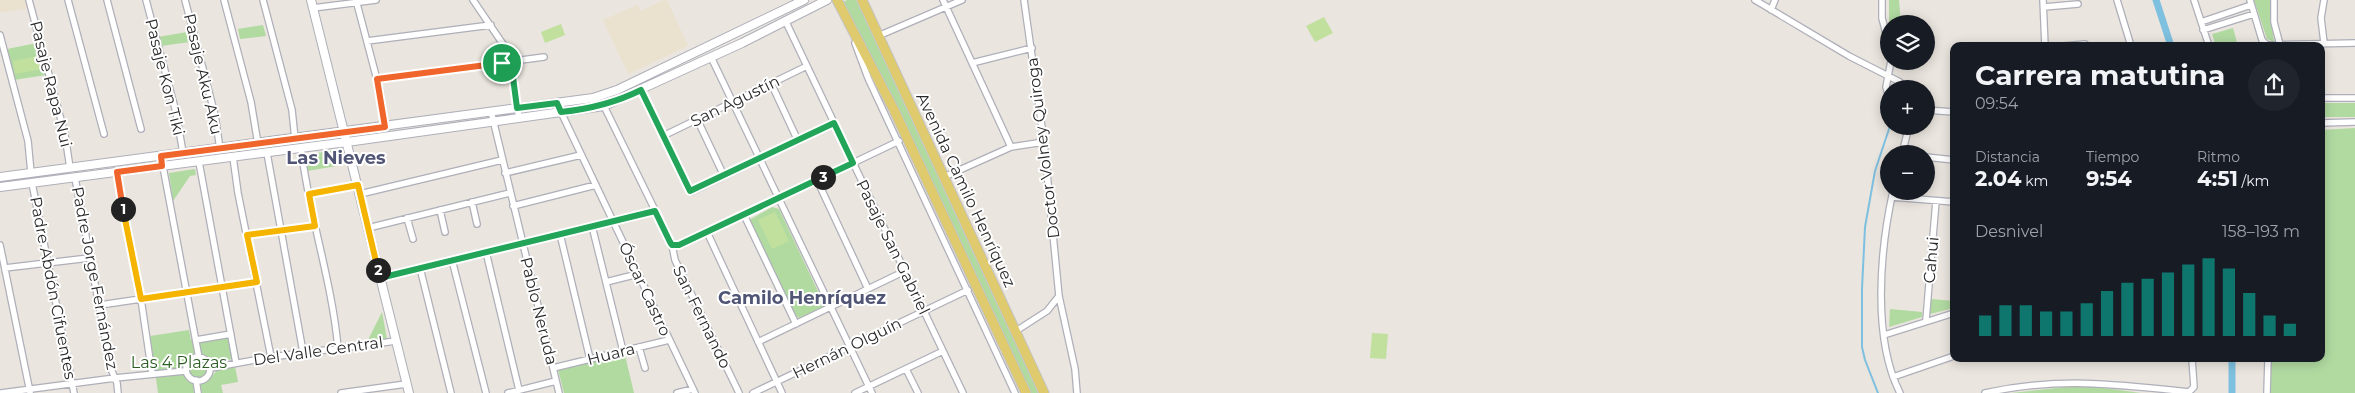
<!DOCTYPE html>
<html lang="es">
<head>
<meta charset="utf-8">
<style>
	:root { --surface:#171b24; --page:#20242c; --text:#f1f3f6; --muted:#9ea1a6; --accent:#0f766e }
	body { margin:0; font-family:Montserrat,sans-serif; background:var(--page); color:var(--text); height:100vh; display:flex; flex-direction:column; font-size:19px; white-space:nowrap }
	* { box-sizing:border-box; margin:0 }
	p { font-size:16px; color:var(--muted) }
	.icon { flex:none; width:28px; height:28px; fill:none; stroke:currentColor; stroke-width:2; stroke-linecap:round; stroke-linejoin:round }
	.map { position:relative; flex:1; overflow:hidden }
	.side { position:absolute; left:1950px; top:42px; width:375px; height:320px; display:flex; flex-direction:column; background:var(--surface); border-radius:10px; box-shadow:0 2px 12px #0003 }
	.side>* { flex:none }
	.tools { position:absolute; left:1880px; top:15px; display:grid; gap:10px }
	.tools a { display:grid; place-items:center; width:55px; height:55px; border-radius:50%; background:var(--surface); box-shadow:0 2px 12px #0003; font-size:25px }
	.pin { position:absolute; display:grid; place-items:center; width:42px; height:42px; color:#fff; margin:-21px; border:2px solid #fff; border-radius:50%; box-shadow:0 1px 5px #0007 }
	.km { position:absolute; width:25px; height:25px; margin:-12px; border-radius:50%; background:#222; color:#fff; font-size:14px; line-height:25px; text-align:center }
	.round { display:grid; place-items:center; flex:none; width:52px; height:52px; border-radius:26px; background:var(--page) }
	.overview { display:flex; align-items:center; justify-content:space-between; height:85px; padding:0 25px }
	h1 { font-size:28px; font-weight:700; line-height:38px }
	.metrics { display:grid; grid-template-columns:repeat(3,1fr); gap:8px; height:85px; padding:5px 25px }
	.metrics div { display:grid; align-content:center }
	.metrics b { font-size:21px; font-weight:700 }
	.metrics small { font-size:14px; font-weight:400 }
	.metrics p { font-size:14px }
	.chart { height:140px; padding:10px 25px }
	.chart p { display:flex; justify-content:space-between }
	.chart svg { width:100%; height:90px; margin-top:5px; stroke:var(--accent); stroke-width:6 }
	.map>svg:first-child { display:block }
</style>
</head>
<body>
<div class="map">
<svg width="2355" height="393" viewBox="0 0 2355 393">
	<rect width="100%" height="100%" fill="#eae5de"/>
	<path fill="#eae2cf" d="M0 0H26L28 8 0 13Z
		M664 0H667L688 46 628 74 603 20 637 5 640 11Z"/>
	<path fill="#b1daa1" d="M847 0H856L1038 393H1028L902 116 843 2Z
		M1889 0H1899L1901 24H1889V29Z
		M2254 0H2272L2271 19 2274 42 2267 39Z
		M263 25 266 36 240 39 238 29Z
		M2233 28 2238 46H2216L2212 34Z
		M187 32 190 42 161 46 158 37Z
		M37 43 46 75 14 80 7 49Z
		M2321 103H2355V117H2321Z
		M2355 128V393H2270V359H2321V130Z
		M337 150 341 152 343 165 307 171 305 155Z
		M195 169 196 175 190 176 173 201 169 173Z
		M772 207 779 209 824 304 823 307 800 318 795 316 749 220Z
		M1931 299 1954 301V308L1930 314Z
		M1890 309 1922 312V317L1889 327Z
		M382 312 387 339 367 342Z
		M189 330 191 340 228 335 233 359 214 362C216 373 212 378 201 382L209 380 217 370 235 366 238 382 221 385 223 393H202L200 382 193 384 194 393H158L150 336Z
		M625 355 634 393H564L558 370Z
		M2082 385 2141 393H2011Z"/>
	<path fill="#c1e09e" d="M1324 17 1333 33 1315 42 1306 26Z
		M561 24 565 35 545 43 541 32Z
		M39 56 42 69 15 74 13 61Z
		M775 212 789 241 772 249 758 220Z
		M1372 333 1388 334 1386 359 1370 358Z"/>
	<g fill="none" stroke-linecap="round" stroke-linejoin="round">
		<path stroke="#7ec0df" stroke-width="2" d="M1878 393 1865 360 1862 347V289L1865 227 1875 171 1890 126"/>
		<path stroke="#7ec0df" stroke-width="7" d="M2156 0 2171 46
			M2232 393V359"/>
		<defs>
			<path id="street" d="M29 0 65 135 70 168
				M68 0 104 134
				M107 0 141 129
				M146 0 176 112 183 153
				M185 0 215 115 220 149
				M224 0 251 102 258 144
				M263 0 292 110 295 139
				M356 0 380 91 385 127
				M473 0 509 53 519 118
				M943 0 1011 147
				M1024 0 1044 142 1059 296 1075 369 1077 393
				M1755 0 1849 56 1900 82
				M1882 0V18L1889 45
				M2043 0 2045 46
				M2117 0 2131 46
				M2194 0 2209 46
				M2250 0 2262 40 2267 45 2355 43
				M2274 0V22L2280 45
				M2044 7 2078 4
				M313 8 376 0
				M1771 10 1775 0
				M785 20 963 393
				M2201 22 2251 5
				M2203 30 2254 14
				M0 35 28 141 31 173
				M878 36 962 0
				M367 41 491 25
				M855 43 868 78 1015 393
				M2324 43 2321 18 2324 0
				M2063 46 2085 44
				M711 57 872 393
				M972 63 1032 48
				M377 79 544 57
				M771 83 798 141
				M641 90 689 190 691 192 834 123
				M1889 98 1886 87 1891 61
				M2321 98H2355
				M604 106 672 245 675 260 739 393
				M560 110 695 393
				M1926 110 1954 112
				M491 111 559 393
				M697 119 724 176
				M2321 123 2355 122
				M663 136 807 66
				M301 148C309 216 332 281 338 348
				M267 153 303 352
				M1902 154 1909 126
				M161 156 199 358
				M233 157 238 193 271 357
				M1926 157 1954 160
				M199 162 236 363
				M117 172 141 299 152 374
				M505 173 581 155
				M944 177 1011 147 1044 142
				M75 178 111 369 117 383 118 393
				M817 180 868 289
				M32 183 74 393
				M1893 191C1880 250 1872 338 1900 393
				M309 194 358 185
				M360 194 502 160
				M1892 197 1954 202
				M472 202 477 224
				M513 206 596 185
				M440 210 445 232
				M744 215 796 324
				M407 218 413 239
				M592 226 623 351
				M368 228 510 193
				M707 232 782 393
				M560 234 590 359
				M247 235 315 226
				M0 245 30 392
				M672 245H681L899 141
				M486 252 519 390
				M452 260 486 393
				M5 268 89 258
				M420 268 451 393
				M380 278 655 211
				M606 282 638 274
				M100 305 257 282
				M1926 320 1936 201
				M1016 331 1047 311 1059 296
				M1884 335 1954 313
				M196 340 231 334
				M758 342 905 271
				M639 347 645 368
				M186 369a12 12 0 1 1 24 0a12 12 0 1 1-24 0Z
				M211 368 271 357 396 341
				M553 368 669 340
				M906 369 918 393
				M1893 377 1954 356
				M196 380 198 393
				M1 393 115 378 185 371
				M341 393 406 384
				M508 393 556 381
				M677 393 693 389
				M753 393 968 290
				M855 393 943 351
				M1985 393C2057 377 2116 384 2189 392L2194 387 2192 359
				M2267 393 2268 359"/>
			<path id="secondary" d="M311 0 409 393
				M0 177 593 98 617 90 804 0
				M0 187 347 142 604 106 742 43 827 0"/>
			<path id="primary" d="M837 0 894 110 1026 393
				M862 0 1044 393"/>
		</defs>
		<use href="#street" stroke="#aeafb9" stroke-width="8"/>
		<use href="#secondary" stroke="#aeafb9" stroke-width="10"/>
		<use href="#primary" stroke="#c3c3c3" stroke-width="11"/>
		<use href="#street" stroke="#fff" stroke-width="5.5"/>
		<use href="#secondary" stroke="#fff" stroke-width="8"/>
		<use href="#primary" stroke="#dfca6e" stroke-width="9"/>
	</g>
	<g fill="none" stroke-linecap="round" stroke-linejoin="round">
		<defs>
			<path id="split-1" d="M123 209 117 172 162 166 161 156 385 127 377 79 502 63"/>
			<path id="split-2" d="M123 209 141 299 257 282 247 235 315 226 309 194 358 185 378 270"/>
			<path id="split-3" d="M378 270 380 278 655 211 670 242 672 245H679L823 177"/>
			<path id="split-4" d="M502 63 511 62 517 108 557 103 561 112C590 109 615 103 641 90L690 191 834 123 853 163 823 177"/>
		</defs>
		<use href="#split-1" stroke="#fff" stroke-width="10"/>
		<use href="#split-2" stroke="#fff" stroke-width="10"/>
		<use href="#split-3" stroke="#fff" stroke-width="10"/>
		<use href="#split-4" stroke="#fff" stroke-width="10"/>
		<use href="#split-1" stroke="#f0652b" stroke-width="6"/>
		<use href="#split-2" stroke="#f5b400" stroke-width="6"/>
		<use href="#split-3" stroke="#22a559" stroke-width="6"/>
		<use href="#split-4" stroke="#22a559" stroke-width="6"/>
	</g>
	<g text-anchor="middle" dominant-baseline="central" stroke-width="4" stroke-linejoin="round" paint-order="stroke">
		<g font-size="16" fill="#2a2a2a" stroke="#fff">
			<text transform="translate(203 74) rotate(77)">Pasaje Aku Aku</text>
			<text transform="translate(165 77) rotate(76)">Pasaje Kon Tiki</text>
			<text transform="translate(51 84) rotate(76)">Pasaje Rapa Nui</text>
			<text transform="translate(735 101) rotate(-26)">San Agustín</text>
			<text transform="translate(1043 148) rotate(-97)">Doctor Volney Quiroga</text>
			<text transform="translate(966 190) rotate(65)">Avenida Camilo Henríquez</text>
			<text transform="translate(893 247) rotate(64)">Pasaje San Gabriel</text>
			<text transform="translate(1931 260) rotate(-85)">Cahui</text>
			<text transform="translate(95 278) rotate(79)">Padre Jorge Fernández</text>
			<text transform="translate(53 288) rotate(79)">Padre Abdón Cifuentes</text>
			<text transform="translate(645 289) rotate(65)">Óscar Castro</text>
			<text transform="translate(539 311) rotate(76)">Pablo Neruda</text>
			<text transform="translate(702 317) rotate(64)">San Fernando</text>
			<text transform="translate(847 348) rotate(-26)">Hernán Olguín</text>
			<text transform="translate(318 351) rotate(-8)">Del Valle Central</text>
			<text transform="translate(611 354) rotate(-14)">Huara</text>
		</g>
		<g font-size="16" fill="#2c5e23" stroke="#fff">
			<text x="179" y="362">Las 4 Plazas</text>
		</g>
		<g font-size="18" font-weight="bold" fill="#505575" stroke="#fff">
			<text x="336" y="158">Las Nieves</text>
			<text x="802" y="298">Camilo Henríquez</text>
		</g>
	</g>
</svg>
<div class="tools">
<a><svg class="icon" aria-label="layers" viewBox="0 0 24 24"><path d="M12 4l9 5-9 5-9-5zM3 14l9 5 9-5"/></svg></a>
<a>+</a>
<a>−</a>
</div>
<div class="pin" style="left:502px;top:63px;background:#1e9e55"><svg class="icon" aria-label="arrive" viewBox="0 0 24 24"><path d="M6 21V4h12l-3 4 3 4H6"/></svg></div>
<b class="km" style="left:123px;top:209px">1</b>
<b class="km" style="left:378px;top:270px">2</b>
<b class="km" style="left:823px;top:177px">3</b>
<section class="side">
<div class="overview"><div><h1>Carrera matutina</h1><p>09:54</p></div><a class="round"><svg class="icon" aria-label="share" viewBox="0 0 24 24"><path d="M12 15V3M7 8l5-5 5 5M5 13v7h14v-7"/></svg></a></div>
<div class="metrics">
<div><p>Distancia</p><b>2.04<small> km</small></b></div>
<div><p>Tiempo</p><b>9:54</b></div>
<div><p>Ritmo</p><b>4:51<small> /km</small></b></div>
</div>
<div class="chart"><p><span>Desnivel</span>158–193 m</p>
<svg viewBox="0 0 160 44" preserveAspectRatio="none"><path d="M5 44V34M15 44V29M25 44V29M35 44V32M45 44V32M55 44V28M65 44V22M75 44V18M85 44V16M95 44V13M105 44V9M115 44V6M125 44V11M135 44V23M145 44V34M155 44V38"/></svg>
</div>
</section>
</div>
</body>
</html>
